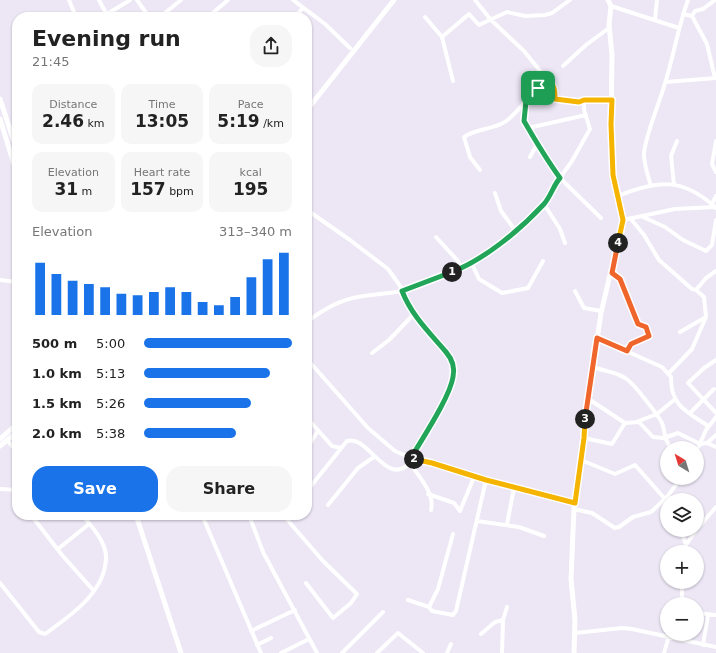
<!DOCTYPE html>
<html lang="en">
<head>
<meta charset="utf-8">
<style>
	:root { --surface:#fff; --page:#f6f6f6; --text:#222; --muted:#767676; --accent:#1a73e8 }
	body { margin:0; font-family:"DejaVu Sans",sans-serif; background:var(--page); color:var(--text); height:100vh; display:flex; flex-direction:column; font-size:15px; white-space:nowrap }
	* { box-sizing:border-box; margin:0 }
	p { font-size:13px; color:var(--muted) }
	.icon { flex:none; width:22px; height:22px; fill:none; stroke:currentColor; stroke-width:2; stroke-linecap:round; stroke-linejoin:round }
	.map { position:relative; flex:1; overflow:hidden }
	.sheet { position:absolute; left:12px; top:12px; width:300px; height:508px; display:flex; flex-direction:column; background:var(--surface); border-radius:16px; box-shadow:0 1px 3px #0004 }
	.sheet>* { flex:none }
	.needle { width:26px; rotate:322deg }
	.fabs { position:absolute; left:660px; top:441px; display:grid; gap:8px }
	.fabs a { display:grid; place-items:center; width:44px; height:44px; border-radius:50%; background:var(--surface); box-shadow:0 1px 3px #0004; font-size:20px }
	.pin { position:absolute; display:grid; place-items:center; width:34px; height:34px; color:#fff; margin:-17px; border-radius:8px; box-shadow:0 2px 6px #0006 }
	.km { position:absolute; width:20px; height:20px; margin:-10px; border-radius:50%; background:#222; color:#fff; font-size:11px; line-height:20px; text-align:center }
	.round { display:grid; place-items:center; flex:none; width:42px; height:42px; border-radius:16px; background:var(--page) }
	.head { display:flex; align-items:center; justify-content:space-between; height:68px; padding:0 20px }
	h1 { font-size:22px; font-weight:600; line-height:30px }
	.stats { display:grid; grid-template-columns:repeat(3,1fr); gap:6px; height:68px; padding:4px 20px }
	.stats div { display:grid; align-content:center; border-radius:10px; background:var(--page); text-align:center }
	.stats b { font-size:17px; font-weight:600 }
	.stats small { font-size:11px; font-weight:400 }
	.stats p { font-size:11px }
	.chart { height:112px; padding:8px 20px }
	.chart p { display:flex; justify-content:space-between }
	.chart svg { width:100%; height:72px; margin-top:4px; stroke:var(--accent); stroke-width:6 }
	.button { display:flex; gap:8px; margin-top:auto; padding:8px 20px }
	.button a { flex:1; height:46px; border-radius:16px; background:var(--accent); color:#fff; font-size:16px; font-weight:600; line-height:46px; text-align:center }
	.button a+a { background:var(--page); color:var(--text) }
	ul { padding:0 20px; list-style:none; font-size:13px }
	li { display:grid; grid-template-columns:64px 48px 1fr; align-items:center; height:30px }
	li i { height:10px; border-radius:5px; background:var(--accent) }
	.map>svg:first-child { display:block }
</style>
</head>
<body>
<div class="map">
<svg width="716" height="653" viewBox="0 0 716 653">
	<rect width="100%" height="100%" fill="#ece6f5"/>
	<g fill="none" stroke-linecap="round" stroke-linejoin="round">
		<path stroke="#fff" stroke-width="4" d="M69 0 76 17
			M99 0 108 17
			M137 0 149 17
			M293 0 325 24 350 48
			M475 0 491 20 524 51 549 82 538 88 530 97
			M611 6 679 28
			M107 14 130 0
			M683 14 692 16 707 44 715 78
			M692 16 695 11 703 9 715 0
			M160 17 181 0
			M208 17 228 0
			M295 17 303 8
			M425 17 442 37 469 14 479 25 507 12 525 16 545 15 552 13 570 0
			M655 19 657 0
			M442 37 453 81
			M563 66 586 45 609 28
			M549 82 554 88 555 99
			M666 82 716 78
			M526 101 524 121 536 138 545 158 560 178 601 218
			M528 128 586 115
			M716 141 712 164 716 172
			M530 157 538 142
			M480 170 470 157 464 137C475 129 490 130 503 123 514 117 521 105 530 97L566 102 612 100
			M674 185 671 156 677 141
			M651 186C648 176 644 165 644 154 645 136 660 102 665 83 674 55 678 27 688 0
			M495 193 501 211 515 230
			M618 196C657 180 683 177 716 208
			M544 204 560 229 565 243
			M712 204 716 196
			M307 210 350 240 388 269 403 290
			M643 217 665 227 683 240 706 251 712 245 716 220
			M631 219 644 235 659 260 692 289 696 290 706 278 716 271
			M623 220 675 209 715 207
			M436 237 458 261 461 269
			M472 264 479 279 502 293 528 288 543 261
			M612 273 620 279 638 324C645 327 649 328 649 336L631 344 627 351
			M0 280 17 282
			M696 290 704 297 706 317
			M575 291 584 308 601 311
			M307 322C321 311 340 300 358 297 373 294 387 294 402 291
			M597 338 662 367 671 377C670 406 688 412 708 426
			M372 353 389 340 414 314 403 290 441 277 472 264 515 230 547 200 557 182 572 161 590 129 584 110V100
			M307 359 368 428 395 451 411 458 432 463 486 480 575 503
			M716 360 704 368 688 383 716 413
			M593 367C604 371 616 372 625 378 632 381 658 415 662 423 666 432 662 437 671 448
			M307 370 312 365
			M669 373 692 349 706 317 680 332
			M587 398 625 423
			M690 413 714 389
			M307 418 332 446 341 448
			M636 422 657 414 674 400
			M12 437 17 443
			M584 438 612 444 625 423 639 422 653 437 664 438 678 433 700 444 707 443 716 435
			M7 440 17 452
			M707 443 716 447
			M307 448 318 431
			M697 450 706 430 716 417
			M411 458 446 395C460 367 452 359 433 338 426 331 420 322 414 314
			M581 460 615 474 635 465 665 499
			M0 489 17 490
			M307 491 347 441C368 434 386 488 410 463 419 477 435 493 431 510
			M428 494 454 503 460 511 474 477
			M14 497 17 500
			M667 497 673 500
			M328 505 358 468 374 457
			M574 509 592 513 615 528 619 527 633 517 651 512 667 497 681 478
			M31 515 62 555 94 591
			M202 515 261 653
			M249 515 263 552 317 653
			M287 515 286 517 290 523 323 561 357 594 351 603 333 618 306 583
			M250 518 256 516
			M477 521 519 527 544 536
			M507 524 514 488
			M697 529 716 507
			M681 530 686 545
			M58 549 89 524
			M684 552 686 545 696 530
			M0 583 39 632 45 634C70 616 106 592 106 557 106 542 91 525 82 515
			M408 600 429 607 432 611 453 615 456 611 486 480
			M682 604V582
			M429 607 438 589 453 534
			M697 613 716 615
			M251 631 295 610
			M575 633 622 628 632 629 716 647
			M481 634 495 622 503 620
			M257 645 271 638
			M703 645 708 615
			M281 653 309 639
			M342 653 383 612
			M377 653 398 633 423 653
			M447 653 451 644
			M502 653 503 620 507 607
			M664 653 669 636"/>
		<path stroke="#fff" stroke-width="5" d="M0 99 17 151
			M307 110 394 0
			M0 119 17 174
			M0 439 17 424
			M0 446 17 432
			M136 515 181 653
			M574 653 575 620 571 579 574 508 584 438 585 412 593 367 601 313 623 220 613 175 611 124 612 55 609 25 611 6 608 0"/>
	</g>
	<g fill="none" stroke-linecap="round" stroke-linejoin="round">
		<defs>
			<path id="split-1" d="M452 272C485 259 520 230 544 204 551 196 553 186 560 178 547 160 535 140 524 121L526 101 538 88"/>
			<path id="split-2" d="M414 459 411 458C422 439 450 397 453 377 455 368 452 359 446 352 429 332 412 316 402 291L452 272"/>
			<path id="split-3" d="M414 459 432 463 486 480 575 503 584 438 585 419"/>
			<path id="split-4" d="M585 419 597 338 627 351 631 344 649 336 646 327 638 324 620 279 612 273 618 243"/>
			<path id="split-5" d="M538 88 549 82C555 85 555 93 555 99L579 102 584 100H612L611 124 613 175 623 220 618 243"/>
		</defs>
		<use href="#split-1" stroke="#fff" stroke-width="8"/>
		<use href="#split-2" stroke="#fff" stroke-width="8"/>
		<use href="#split-3" stroke="#fff" stroke-width="8"/>
		<use href="#split-4" stroke="#fff" stroke-width="8"/>
		<use href="#split-5" stroke="#fff" stroke-width="8"/>
		<use href="#split-1" stroke="#22a559" stroke-width="5"/>
		<use href="#split-2" stroke="#22a559" stroke-width="5"/>
		<use href="#split-3" stroke="#f5b400" stroke-width="5"/>
		<use href="#split-4" stroke="#f0652b" stroke-width="5"/>
		<use href="#split-5" stroke="#f5b400" stroke-width="5"/>
	</g>
</svg>
<div class="fabs">
<a><svg class="needle" viewBox="-14 -14 28 28"><path d="M0-13l5 13h-10z" fill="#e53935"/><path d="M0 13l5-13h-10z" fill="#767676"/></svg></a>
<a><svg class="icon" aria-label="layers" viewBox="0 0 24 24"><path d="M12 4l9 5-9 5-9-5zM3 14l9 5 9-5"/></svg></a>
<a>+</a>
<a>−</a>
</div>
<div class="pin" style="left:538px;top:88px;background:#1e9e55"><svg class="icon" aria-label="arrive" viewBox="0 0 24 24"><path d="M6 21V4h12l-3 4 3 4H6"/></svg></div>
<b class="km" style="left:452px;top:272px">1</b>
<b class="km" style="left:414px;top:459px">2</b>
<b class="km" style="left:585px;top:419px">3</b>
<b class="km" style="left:618px;top:243px">4</b>
<section class="sheet">
<div class="head"><div><h1>Evening run</h1><p>21:45</p></div><a class="round"><svg class="icon" aria-label="share" viewBox="0 0 24 24"><path d="M12 15V3M7 8l5-5 5 5M5 13v7h14v-7"/></svg></a></div>
<div class="stats">
<div><p>Distance</p><b>2.46<small> km</small></b></div>
<div><p>Time</p><b>13:05</b></div>
<div><p>Pace</p><b>5:19<small> /km</small></b></div>
</div>
<div class="stats">
<div><p>Elevation</p><b>31<small> m</small></b></div>
<div><p>Heart rate</p><b>157<small> bpm</small></b></div>
<div><p>kcal</p><b>195</b></div>
</div>
<div class="chart"><p><span>Elevation</span>313–340 m</p>
<svg viewBox="0 0 160 44" preserveAspectRatio="none"><path d="M5 44V12M15 44V19M25 44V23M35 44V25M45 44V27M55 44V31M65 44V32M75 44V30M85 44V27M95 44V30M105 44V36M115 44V38M125 44V33M135 44V21M145 44V10M155 44V6"/></svg>
</div>
<ul>
<li><b>500 m</b>5:00<i style="width:100%"></i></li>
<li><b>1.0 km</b>5:13<i style="width:85%"></i></li>
<li><b>1.5 km</b>5:26<i style="width:72%"></i></li>
<li><b>2.0 km</b>5:38<i style="width:62%"></i></li>
</ul>
<div class="button"><a>Save</a><a>Share</a></div>
</section>
</div>
</body>
</html>
